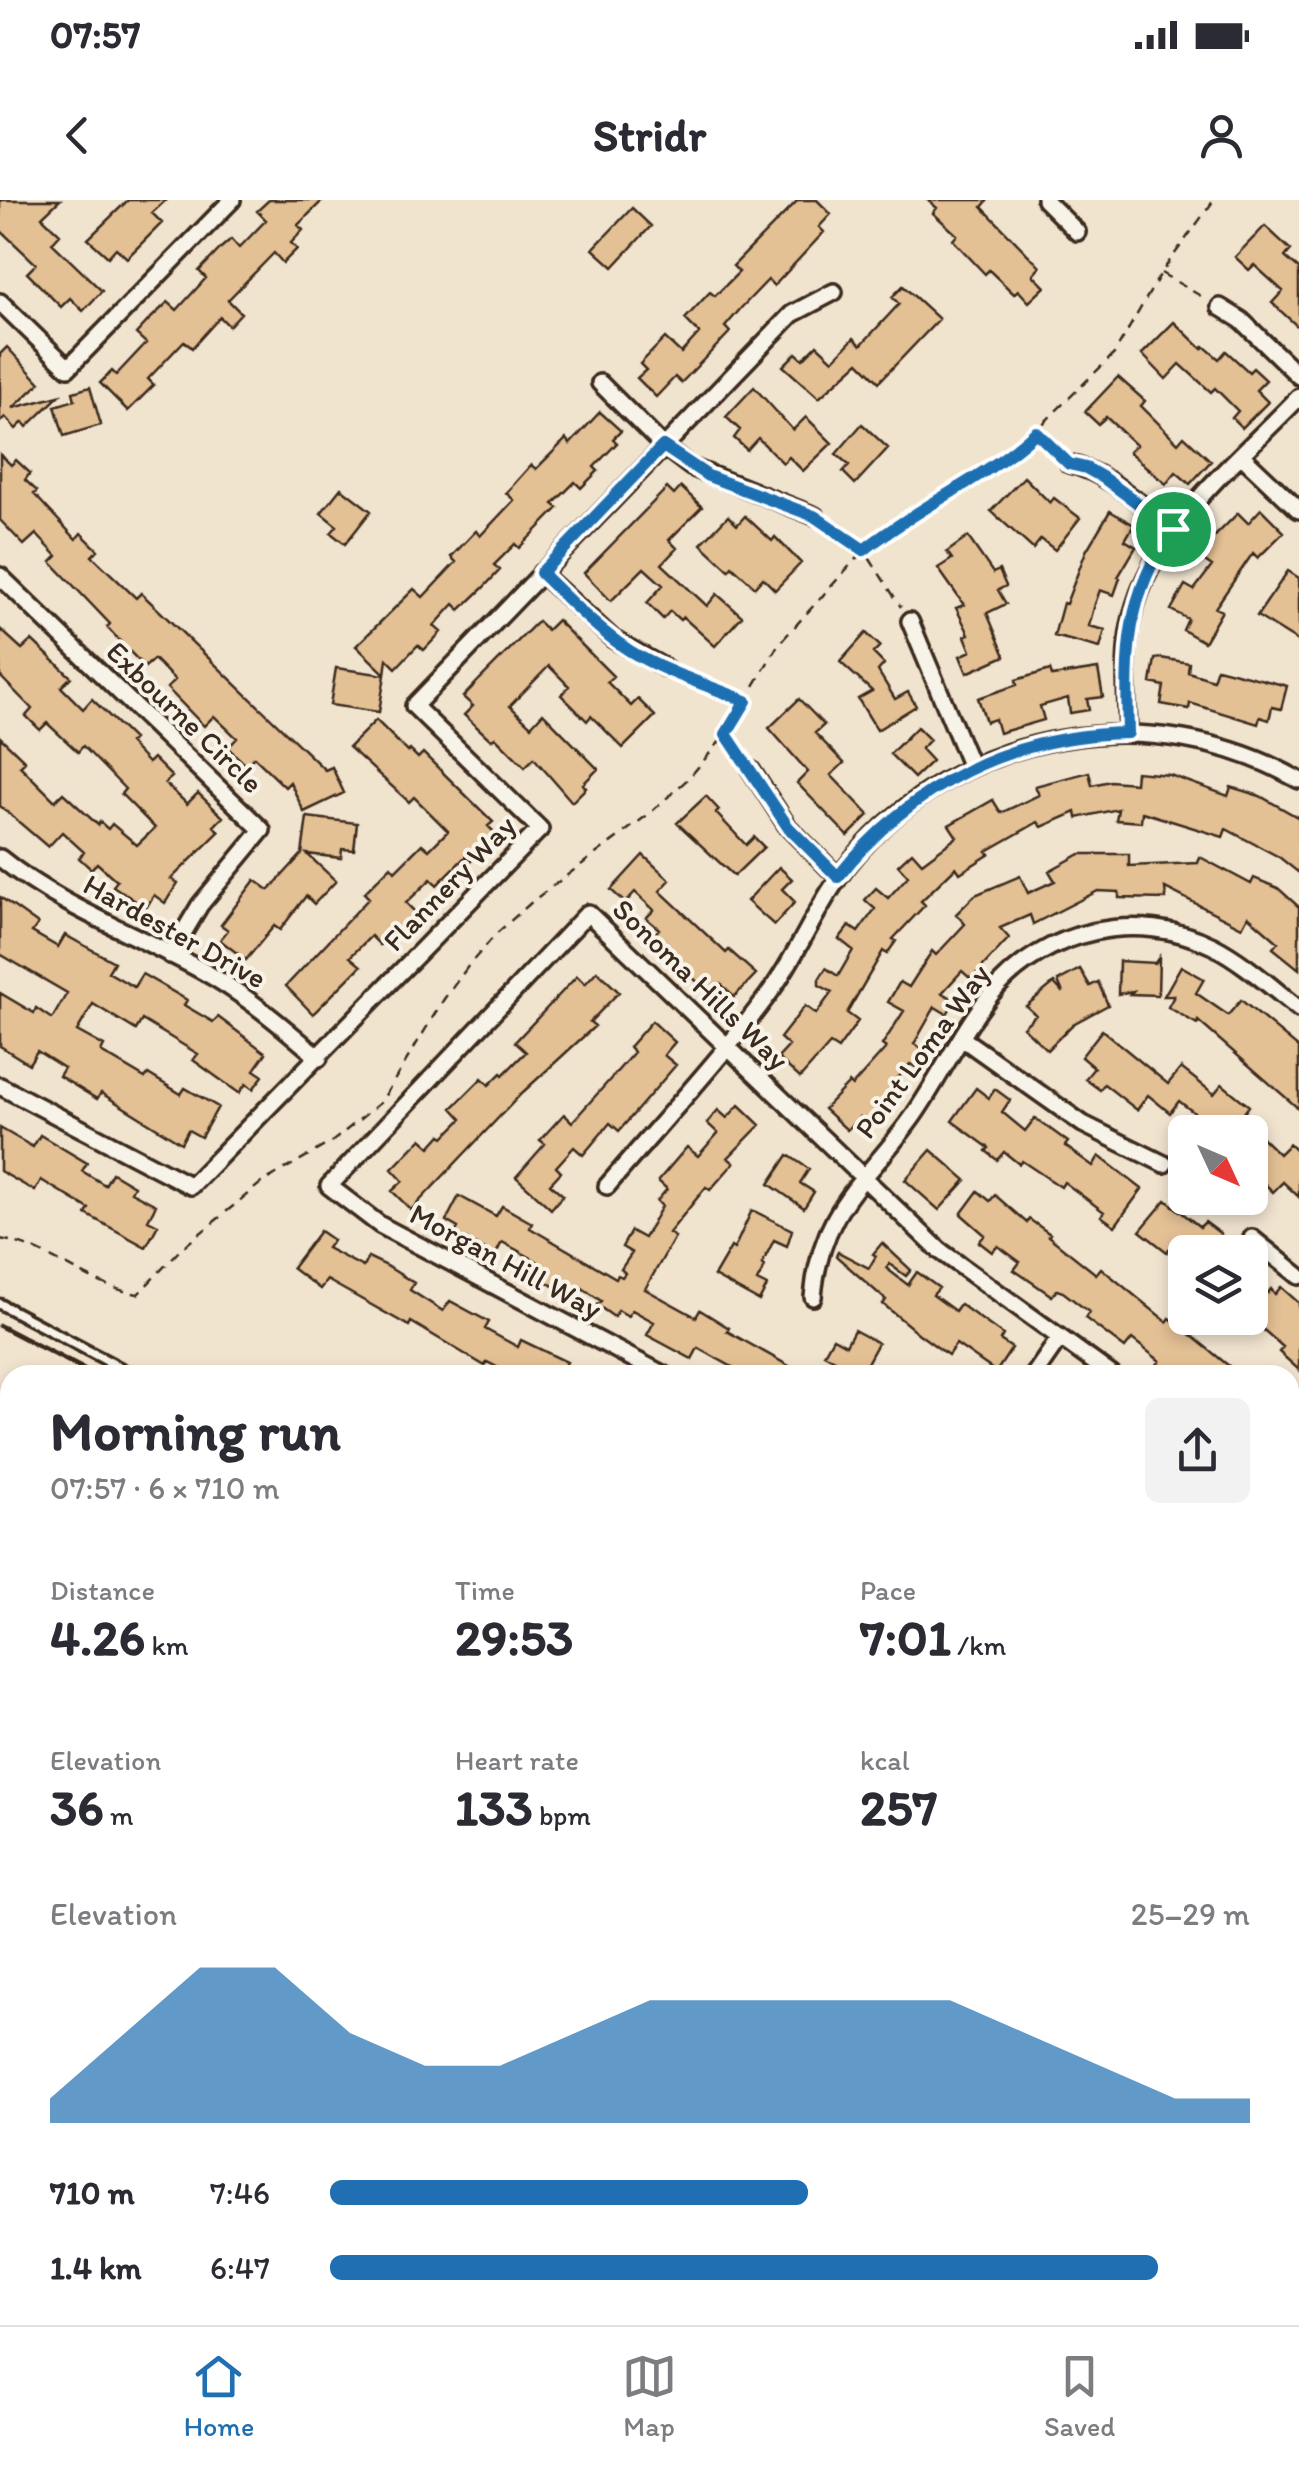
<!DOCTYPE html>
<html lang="en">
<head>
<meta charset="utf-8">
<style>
	:root { --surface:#fff; --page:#f2f2f3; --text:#2b2b33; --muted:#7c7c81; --line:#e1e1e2; --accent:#1f6fb2 }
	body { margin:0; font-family:Itim,sans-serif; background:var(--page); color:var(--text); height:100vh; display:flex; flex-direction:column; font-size:38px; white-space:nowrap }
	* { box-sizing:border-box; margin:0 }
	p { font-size:32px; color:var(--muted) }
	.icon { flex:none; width:55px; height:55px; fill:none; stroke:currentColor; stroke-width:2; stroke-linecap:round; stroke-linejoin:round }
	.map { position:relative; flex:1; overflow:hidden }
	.panel { position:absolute; left:0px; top:1165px; width:1300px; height:960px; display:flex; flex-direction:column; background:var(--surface); border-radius:30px 30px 0 0; box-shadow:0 5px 15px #0003 }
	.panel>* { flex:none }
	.needle { width:65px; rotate:134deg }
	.tools { position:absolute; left:1168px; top:915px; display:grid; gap:20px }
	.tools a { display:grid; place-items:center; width:100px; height:100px; border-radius:15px; background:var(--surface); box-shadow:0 5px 15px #0003; font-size:50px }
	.pin { position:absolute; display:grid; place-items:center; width:85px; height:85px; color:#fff; margin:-42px; border:5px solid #fff; border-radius:50%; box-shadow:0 2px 10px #0007 }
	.round { display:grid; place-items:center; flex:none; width:105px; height:105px; border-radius:15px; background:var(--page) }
	.head { display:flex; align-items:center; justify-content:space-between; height:170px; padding:0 50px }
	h1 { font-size:55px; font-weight:700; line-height:75px }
	.figures { display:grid; grid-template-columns:repeat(3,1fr); gap:15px; height:170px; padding:10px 50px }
	.figures div { display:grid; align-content:center }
	.figures b { font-size:50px; font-weight:700 }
	.figures small { font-size:28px; font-weight:400 }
	.figures p { font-size:28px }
	.chart { height:280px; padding:20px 50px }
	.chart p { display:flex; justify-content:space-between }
	.chart svg { width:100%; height:180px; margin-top:10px; fill:var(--accent); opacity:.7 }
	ul { padding:0 50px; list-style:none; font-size:32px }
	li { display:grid; grid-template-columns:160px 120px 1fr; align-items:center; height:75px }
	li i { height:25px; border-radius:12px; background:var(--accent) }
	.status { display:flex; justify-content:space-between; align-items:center; height:70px; padding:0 50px; background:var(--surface); direction:ltr }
	.status svg { height:28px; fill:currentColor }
	header { display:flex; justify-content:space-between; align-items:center; height:130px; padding:0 50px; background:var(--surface); font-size:45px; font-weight:700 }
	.dock { display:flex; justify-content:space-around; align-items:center; height:140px; border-top:2px solid var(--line); background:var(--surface); font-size:28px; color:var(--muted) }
	.dock a { display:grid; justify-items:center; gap:5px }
	.dock .on { color:var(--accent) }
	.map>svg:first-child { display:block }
</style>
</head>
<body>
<div class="status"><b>07:57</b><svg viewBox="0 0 49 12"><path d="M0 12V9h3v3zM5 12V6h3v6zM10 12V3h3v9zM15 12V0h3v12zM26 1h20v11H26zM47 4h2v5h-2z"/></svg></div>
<header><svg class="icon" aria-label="back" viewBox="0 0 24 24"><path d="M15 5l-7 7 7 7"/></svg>Stridr<svg class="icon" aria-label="person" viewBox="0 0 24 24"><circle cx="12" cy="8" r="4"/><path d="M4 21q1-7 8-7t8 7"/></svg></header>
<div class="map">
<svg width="1299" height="2125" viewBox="0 0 1299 2125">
	<rect width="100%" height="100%" fill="#f1e4cf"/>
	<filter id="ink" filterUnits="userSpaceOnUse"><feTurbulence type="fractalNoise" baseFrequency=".01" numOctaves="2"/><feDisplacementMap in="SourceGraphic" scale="20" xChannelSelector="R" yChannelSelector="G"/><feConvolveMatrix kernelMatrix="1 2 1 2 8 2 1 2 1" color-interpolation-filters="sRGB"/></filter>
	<g filter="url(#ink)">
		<path fill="#edd9be" d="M10 2049V2115H274L284 2125H0V2064Z"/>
		<path fill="#e4c095" stroke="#3b2a1e" stroke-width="2.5" d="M0 0H60L42 17 60 34 52 43 102 91 83 111 70 98 61 107 27 73 36 64 0 30Z
			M128 0H166L152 13 162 23 127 58 116 48 108 57 88 39Z
			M269 0H323L298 25 303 30 291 43 297 49 283 63 274 53 228 100 241 113 229 126 220 117 192 148 184 141 148 179 154 185 128 211 100 183 112 171 116 175 146 143 136 134 149 120 168 102 177 110 206 78 199 71 222 47 231 39 239 48 266 20 257 11Z
			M798 0H817L831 14 819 27 824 32 774 86 768 80 742 107 725 127 730 132 681 183 675 177 656 197 637 178 646 170 640 164 665 138 681 153 699 133 685 119 710 92 715 96 739 72 733 66Z
			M928 0H988L982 7 1040 67 1033 75 1045 87 1029 102 1018 90 1014 94 989 70 985 74 953 40 957 35 933 13 937 8Z
			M632 8 651 26 613 67 593 49Z
			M1265 26 1291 50 1285 57 1299 69V128L1272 103 1283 91 1254 65 1249 70 1235 57Z
			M903 86 939 119 879 182 859 162 819 198 783 166 796 153 803 159 817 145 833 160 854 138 861 145 899 104 892 97Z
			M1174 122 1202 149 1204 146 1219 159 1226 151 1249 172 1253 168 1266 180 1256 190 1268 202 1242 228 1232 218 1238 211 1215 188 1211 192 1180 164 1166 179 1142 154Z
			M7 147 40 183 13 208 59 196 27 227 23 222 16 229 5 217 0 222V154Z
			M1118 177 1145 201 1141 206 1178 243 1184 236 1211 261 1190 284 1176 272 1166 284 1129 252 1136 245 1106 217 1098 224 1085 212Z
			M90 187 101 225 64 236 55 206 75 200 73 192Z
			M754 187 793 230 806 217 832 243 803 271 789 257 783 263 758 238 747 250 734 238 740 230 726 217Z
			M600 212 621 231 613 239 617 243 594 267 598 271 581 288 575 282 553 304 558 308 519 348 515 344 494 365 500 370 483 388 460 410 454 404 434 426 441 432 424 450 418 445 396 468 387 459 385 474 356 446 414 389 423 397 456 362 451 357 476 331 480 336 514 300 506 293 531 265 536 269 566 239 570 244Z
			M862 224 888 248 855 284 843 272 849 265 836 254Z
			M0 254 11 265 16 260 30 273 25 280 37 291 34 294 76 339 81 333 98 350 92 356 136 398 141 393 325 570 332 567 344 593 304 612 290 582 285 587 254 557 246 565 228 548 237 538 214 516 204 526 167 488 175 480 154 459 145 467 128 450 107 427 110 424 51 362 57 356 36 334 24 345 0 320Z
			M1024 277 1050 303 1054 298 1080 318 1055 350 1041 339 1033 349 991 311Z
			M681 287 702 307 669 340 677 348 662 364 707 406 717 394 742 416 715 446 683 417 680 420 670 411 663 419 647 403 663 385 644 368 611 401 584 373 667 288 674 295Z
			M341 288 371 311 345 344 331 333 337 326 321 313Z
			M1261 309 1284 332 1258 358 1253 353 1215 408 1222 411 1204 442 1183 430 1188 419 1171 410 1185 385 1194 390 1212 366 1199 357 1212 339 1238 313 1248 323Z
			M1110 311 1134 325 1125 340 1136 347 1118 377 1120 378 1114 395 1100 390 1095 404 1089 426 1105 430 1100 448 1054 436 1063 403 1066 404 1086 351Z
			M728 316 737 325 745 316 772 341 775 337 801 363 775 390 763 378 755 387 732 366 729 370 701 344Z
			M968 337 993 373 999 370 1006 386 998 390 1006 404 987 413 1005 456 967 473 960 456 971 451 965 436 969 434 956 408 964 405 938 368 952 359 947 352Z
			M1288 371 1299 378V442L1257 416Z
			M557 420 613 476 607 482 631 506 638 499 655 516 623 548 591 516 587 521 561 495 569 486 549 466 510 506 531 526 543 513 598 569 583 584 586 588 572 602 534 558 525 567 495 537 491 540 464 515 473 506 463 497 480 479 538 421 547 430Z
			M0 429 22 449 32 440 71 477 61 487 83 509 92 499 133 539 129 543 148 563 153 558 172 577 165 583 187 604 198 593 223 617 214 626 219 632 171 679 178 683 165 703 154 695 146 708 113 686 117 681 97 663 91 669 79 658 84 652 62 632 48 647 0 606V537L25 561 20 566 55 601 63 593 98 625 100 622 108 629 112 624 137 645 155 628 121 594 125 589 83 546 78 552 47 523 40 530 26 516 32 509 0 476Z
			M866 433 880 446 873 453 884 464 878 471 895 499 908 492 916 506 877 530 858 499 872 491 840 462Z
			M1161 458 1189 463 1188 472 1213 480 1217 468 1287 486 1281 509 1272 507 1269 520 1260 517 1258 524 1190 503 1189 509 1161 504 1164 486 1151 483 1155 459Z
			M336 468 385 475 379 512 330 505Z
			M1098 469 1103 497 1087 499 1089 510 1070 513 1068 498 1040 506 1044 520 999 533 995 519 986 522 978 498 1017 485 1016 480 1050 470 1052 476Z
			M799 499 824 525 815 533 844 563 831 575 869 615 848 636 797 583 808 572 769 528Z
			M376 520 408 552 410 550 418 558 423 553 493 622 488 626 497 635 470 662 465 657 437 685 431 679 406 703 416 713 380 745 371 736 350 757 361 766 313 814 286 786 369 698 364 693 391 666 395 671 422 644 429 650 448 631 414 597 409 602 349 547Z
			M917 527 930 540 921 549 932 561 914 578 890 554Z
			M1089 572 1092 585 1110 581 1135 583 1136 572 1170 575 1228 596 1231 587 1260 596 1299 618V673L1279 657 1226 629 1223 637 1142 612 1141 622 1116 620 1118 609 1077 618 1076 612 1042 627 1038 622 987 651 990 654 960 673 956 667 921 701 925 705 893 739 896 741 887 754 883 751 847 813 858 821 838 849 830 844 800 878 778 858 789 846 780 838 805 806 816 814 832 792 819 785V779L826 768 838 776 853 750 839 739 849 726 858 732 875 709 865 700 876 688 888 698 908 676 898 665 912 652 922 663 957 637 949 625 993 600 1001 613 1039 595 1035 586Z
			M706 596 719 610 716 613 746 645 754 637 764 647 734 676 677 623Z
			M307 617 357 623 354 650 342 649 341 658 307 654 336 681 314 704 306 696 280 730 274 726 246 760 220 740 228 730 221 725 255 680 269 690 302 654Z
			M1080 654H1129V666L1198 663 1200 657 1251 684 1254 678 1278 688 1299 707V769L1273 748 1278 742 1248 716 1242 727 1165 688 1166 699 1119 698V692L1098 691 1033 724 1030 715 1000 728 1009 738 971 779 962 771 942 793 955 800 947 814 935 807 914 844 927 852 917 868 910 864 891 886 900 894 870 927 860 917 847 930 824 909 849 883 852 886 886 848 882 845 904 811 888 802 900 782 909 787 932 751 936 755 965 724 956 714 975 695 1020 676 1028 693 1055 681 1049 671Z
			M643 655 670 680 660 691 726 753 729 750 756 774 734 797 721 784 711 795 651 738 659 729 646 718 654 710 635 692 625 703 611 690Z
			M779 667 792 679 782 689 795 702 774 725 747 701Z
			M0 697 38 724 32 732 58 747 65 735 114 762 108 772 134 787 142 774 187 800 184 805 213 822 218 817 266 853 254 870 263 876 253 889 246 884 239 893 193 860 198 854 142 820 136 830 93 804 77 831 104 846 101 852 145 878 148 874 181 894 185 888 218 907 201 937 188 930 181 943 101 893 97 899 59 876 64 868 37 851 29 864 0 846V793L34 813 36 808 52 819 67 793 0 754Z
			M1159 757 1158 795 1130 794 1133 791 1118 794 1119 761 1155 763Z
			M1181 766 1204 779 1196 793 1228 815 1241 800 1299 848V909L1198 821 1197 824 1168 807 1174 796H1164Z
			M1080 769 1090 786 1098 782 1108 805 1073 824 1047 850 1023 827 1036 815 1026 806 1054 783 1063 793 1058 781Z
			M597 771 619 792 590 822 595 826 522 893 411 1010 392 991 403 981 392 969 421 939 430 947 441 935 444 937 462 919 452 908 482 878 489 885 501 873 503 875 526 852 515 842 577 776 585 784Z
			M652 821 675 842 664 855 676 865 619 931 610 923 583 955 574 947 556 967 561 972 550 984 563 995 551 1009 516 977 545 944 540 940 564 914 572 922 607 883 634 852 629 847Z
			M1102 830 1168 884 1181 868 1214 894 1222 884 1249 906 1241 917 1279 954 1289 944 1299 954V997L1283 982 1273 992 1250 969V932H1219L1179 901 1170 913 1148 895 1137 910 1104 884 1100 890 1085 879 1094 868 1081 857Z
			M976 888 989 898 995 889 1010 900 1002 912 1025 931 1035 918 1068 942 1065 946 1093 966 1099 956 1142 989 1115 1026 1101 1016 1104 1012 1064 982 1061 987 1022 961 1019 964 1004 952 997 960 986 951 989 948 952 921Z
			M739 905 760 925 728 958 734 963 710 990 706 987 669 1033 675 1037 645 1089 696 1117 700 1110 729 1128 727 1131 805 1175H730L734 1168 698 1148 692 1159 647 1135 654 1122 632 1110 628 1116 618 1110 614 1117 597 1105 601 1101 578 1085 571 1096 531 1073 537 1061 502 1042 495 1056 455 1033 458 1028 446 1021 459 996 496 1016 502 1006 532 1023 530 1028 616 1078 618 1075 622 1077 625 1073 621 1069 632 1053 622 1047 631 1031 644 1038 662 1006 657 1001 667 989 658 981 687 947 698 956 718 933 707 923 718 910 727 918Z
			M0 928 33 947 40 935 87 963 82 971 105 985 112 973 134 986 131 992 156 1005 148 1020 158 1025 146 1047 86 1014 89 1009 41 980 35 991 0 971Z
			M931 950 966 980 939 1010 905 980Z
			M788 955 809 969 800 983 814 992 804 1008 769 984Z
			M978 991 990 1001 995 995 1027 1023 1029 1019 1050 1034 1048 1036 1096 1074 1101 1068 1167 1122 1170 1118 1240 1175H1164L1155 1167 1160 1161 1132 1139 1125 1148 1085 1118 1089 1112 1063 1092 1057 1090 1052 1096 1014 1070 1020 1062 998 1046 992 1052 979 1042 985 1035 961 1014Z
			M1166 1000 1200 1027 1205 1022 1221 1034 1207 1052H1185V1061L1169 1049 1167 1052 1140 1031Z
			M752 1010 792 1030 787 1046 774 1040 762 1064 765 1066 757 1081 767 1086 759 1101 714 1076 731 1047 734 1049Z
			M320 1031 333 1040 327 1048 363 1067 368 1057 385 1065 414 1083 410 1090 443 1111 450 1101 489 1122 485 1129 518 1147 521 1140 567 1162 560 1175H512L487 1162 485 1166 411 1122 409 1126 327 1080 320 1089 292 1068Z
			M882 1043 911 1070 906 1076 889 1064 886 1068 908 1085 917 1072 939 1088 933 1095 955 1111 960 1104 1003 1135 1000 1140 1012 1148 996 1172 956 1144 948 1155 919 1134 883 1104 886 1100 836 1056 838 1052 869 1068 876 1056 873 1054Z
			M1250 1080 1268 1093 1271 1089 1275 1094 1281 1087 1299 1103V1170L1279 1152 1283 1147 1250 1118Z
			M854 1130 878 1143 861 1174 824 1154 833 1138 846 1145Z"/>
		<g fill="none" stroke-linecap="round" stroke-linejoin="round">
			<defs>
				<path id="lane" d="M0 1104 134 1175
					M1290 1785 1299 1790
					M210 2115 215 2125
					M28 2121 150 2115
					M242 2125 256 2115"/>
				<path id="street" d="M1045 0 1077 32
					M0 102 68 168 232 0
					M1220 107 1241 120 1299 176
					M600 183 663 246 691 267 815 316
					M1242 256 1299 310
					M1069 264C1108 272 1141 306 1173 329
					M541 373 613 439 665 468
					M0 376 262 630 200 705 170 755
					M910 421 971 567
					M1128 533C1127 500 1124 465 1129 432 1145 332 1233 266 1299 197
					M751 570 788 627 838 677
					M0 658C64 710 145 737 215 778 253 801 286 829 319 858
					M963 839 1083 924 1164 964
					M0 886 191 986 540 629 414 506 792 114 834 92
					M607 986C661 923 719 861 768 795 800 752 818 701 852 660 960 528 1153 497 1299 580
					M1252 1038 1299 1076
					M813 1097C821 1006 866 983 914 915 941 876 962 830 992 793 1045 729 1138 709 1213 746 1244 762 1271 787 1299 809
					M664 1175 380 1025 329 986 588 713 939 1050 1112 1175
					M1034 1175 1059 1139
					M1290 1207 1299 1197
					M1290 1500 1299 1503
					M0 1527 10 1537
					M0 1714 10 1703
					M1290 2012 1299 2017
					M1290 2087 1299 2078
					M430 2125 439 2115
					M699 2125 709 2115
					M975 2125 984 2115
					M1253 2125 1263 2115"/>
				<path id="secondary" d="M0 1827 10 1836
					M0 2026 10 2012
					M303 2115 313 2125"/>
			</defs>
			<use href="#lane" stroke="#3b2a1e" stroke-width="15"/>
			<use href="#street" stroke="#3b2a1e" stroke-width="22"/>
			<use href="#secondary" stroke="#3b2a1e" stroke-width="28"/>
			<path stroke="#3b2a1e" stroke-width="2.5" stroke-dasharray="10 8" stroke-linecap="butt" d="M1161 73 1206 99
				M1038 234 1057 252
				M828 325 864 350 901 407
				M678 474 745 500
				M726 534 741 557
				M0 1039C50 1047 87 1086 138 1094L180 1050 261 983 333 941 381 902 444 799 469 765 497 733 534 700 649 614 689 578 726 534 778 445 864 350 888 331 1012 254 1114 154 1161 73 1214 0"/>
			<use href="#lane" stroke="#f7f3e8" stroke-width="8"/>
			<use href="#street" stroke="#f7f3e8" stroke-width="15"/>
			<use href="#secondary" stroke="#f7f3e8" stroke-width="20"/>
			<path stroke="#3b2a1e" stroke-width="5" d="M0 1126 95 1175
				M1290 1802 1299 1807"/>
		</g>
	</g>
	<g fill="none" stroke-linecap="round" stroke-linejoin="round" filter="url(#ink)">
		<defs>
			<path id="route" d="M1036 232 1069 264 1086 268 1102 277 1173 329C1125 396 1126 454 1128 533 1011 535 910 585 838 677L788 627 726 534 746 501C708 485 666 473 630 451 597 430 569 400 541 373L663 246 708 276 814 316 864 350C919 306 985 279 1036 232Z"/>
		</defs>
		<use href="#route" stroke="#fff" stroke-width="20"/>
		<use href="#route" stroke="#1f6fb2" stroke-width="12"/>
	</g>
	<g text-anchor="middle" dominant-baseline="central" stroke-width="8" stroke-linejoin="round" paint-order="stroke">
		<g font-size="30" fill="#3b2a1e" stroke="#f7f3e8">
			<text transform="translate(185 517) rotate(44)">Exbourne Circle</text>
			<text transform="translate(449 683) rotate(-46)">Flannery Way</text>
			<text transform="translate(175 731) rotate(29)">Hardester Drive</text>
			<text transform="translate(701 784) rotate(44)">Sonoma Hills Way</text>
			<text transform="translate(922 851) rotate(-54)">Point Loma Way</text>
			<text transform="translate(506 1061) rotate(28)">Morgan Hill Way</text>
		</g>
	</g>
</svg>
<div class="tools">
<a><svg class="needle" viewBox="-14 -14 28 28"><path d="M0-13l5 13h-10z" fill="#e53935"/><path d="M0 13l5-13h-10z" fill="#7c7c81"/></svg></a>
<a><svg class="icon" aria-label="layers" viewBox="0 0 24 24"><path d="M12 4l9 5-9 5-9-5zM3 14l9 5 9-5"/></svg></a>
</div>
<div class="pin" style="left:1173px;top:329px;background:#1e9e55"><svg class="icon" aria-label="arrive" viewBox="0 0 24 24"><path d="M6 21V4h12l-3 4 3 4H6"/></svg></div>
<section class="panel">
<div class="head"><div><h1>Morning run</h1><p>07:57 · 6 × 710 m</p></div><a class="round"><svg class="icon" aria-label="share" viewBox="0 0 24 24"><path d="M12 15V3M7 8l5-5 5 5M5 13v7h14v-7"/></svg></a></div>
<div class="figures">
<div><p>Distance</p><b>4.26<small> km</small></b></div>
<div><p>Time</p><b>29:53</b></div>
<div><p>Pace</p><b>7:01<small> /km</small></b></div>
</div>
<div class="figures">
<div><p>Elevation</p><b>36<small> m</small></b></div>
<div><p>Heart rate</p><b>133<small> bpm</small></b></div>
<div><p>kcal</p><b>257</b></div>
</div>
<div class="chart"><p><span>Elevation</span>25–29 m</p>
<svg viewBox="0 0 160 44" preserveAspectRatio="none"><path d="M0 44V38L10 22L20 6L30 6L40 22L50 30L60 30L70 22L80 14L90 14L100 14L110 14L120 14L130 22L140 30L150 38L160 38V44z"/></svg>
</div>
<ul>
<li><b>710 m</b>7:46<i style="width:52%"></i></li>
<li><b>1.4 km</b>6:47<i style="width:90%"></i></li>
</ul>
</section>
</div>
<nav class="dock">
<a class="on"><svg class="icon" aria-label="home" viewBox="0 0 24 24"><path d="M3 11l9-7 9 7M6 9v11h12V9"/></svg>Home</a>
<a><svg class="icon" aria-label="map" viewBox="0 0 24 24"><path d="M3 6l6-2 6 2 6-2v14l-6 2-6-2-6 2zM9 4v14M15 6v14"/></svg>Map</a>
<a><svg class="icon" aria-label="saved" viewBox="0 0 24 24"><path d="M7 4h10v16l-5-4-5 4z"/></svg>Saved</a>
</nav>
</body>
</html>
